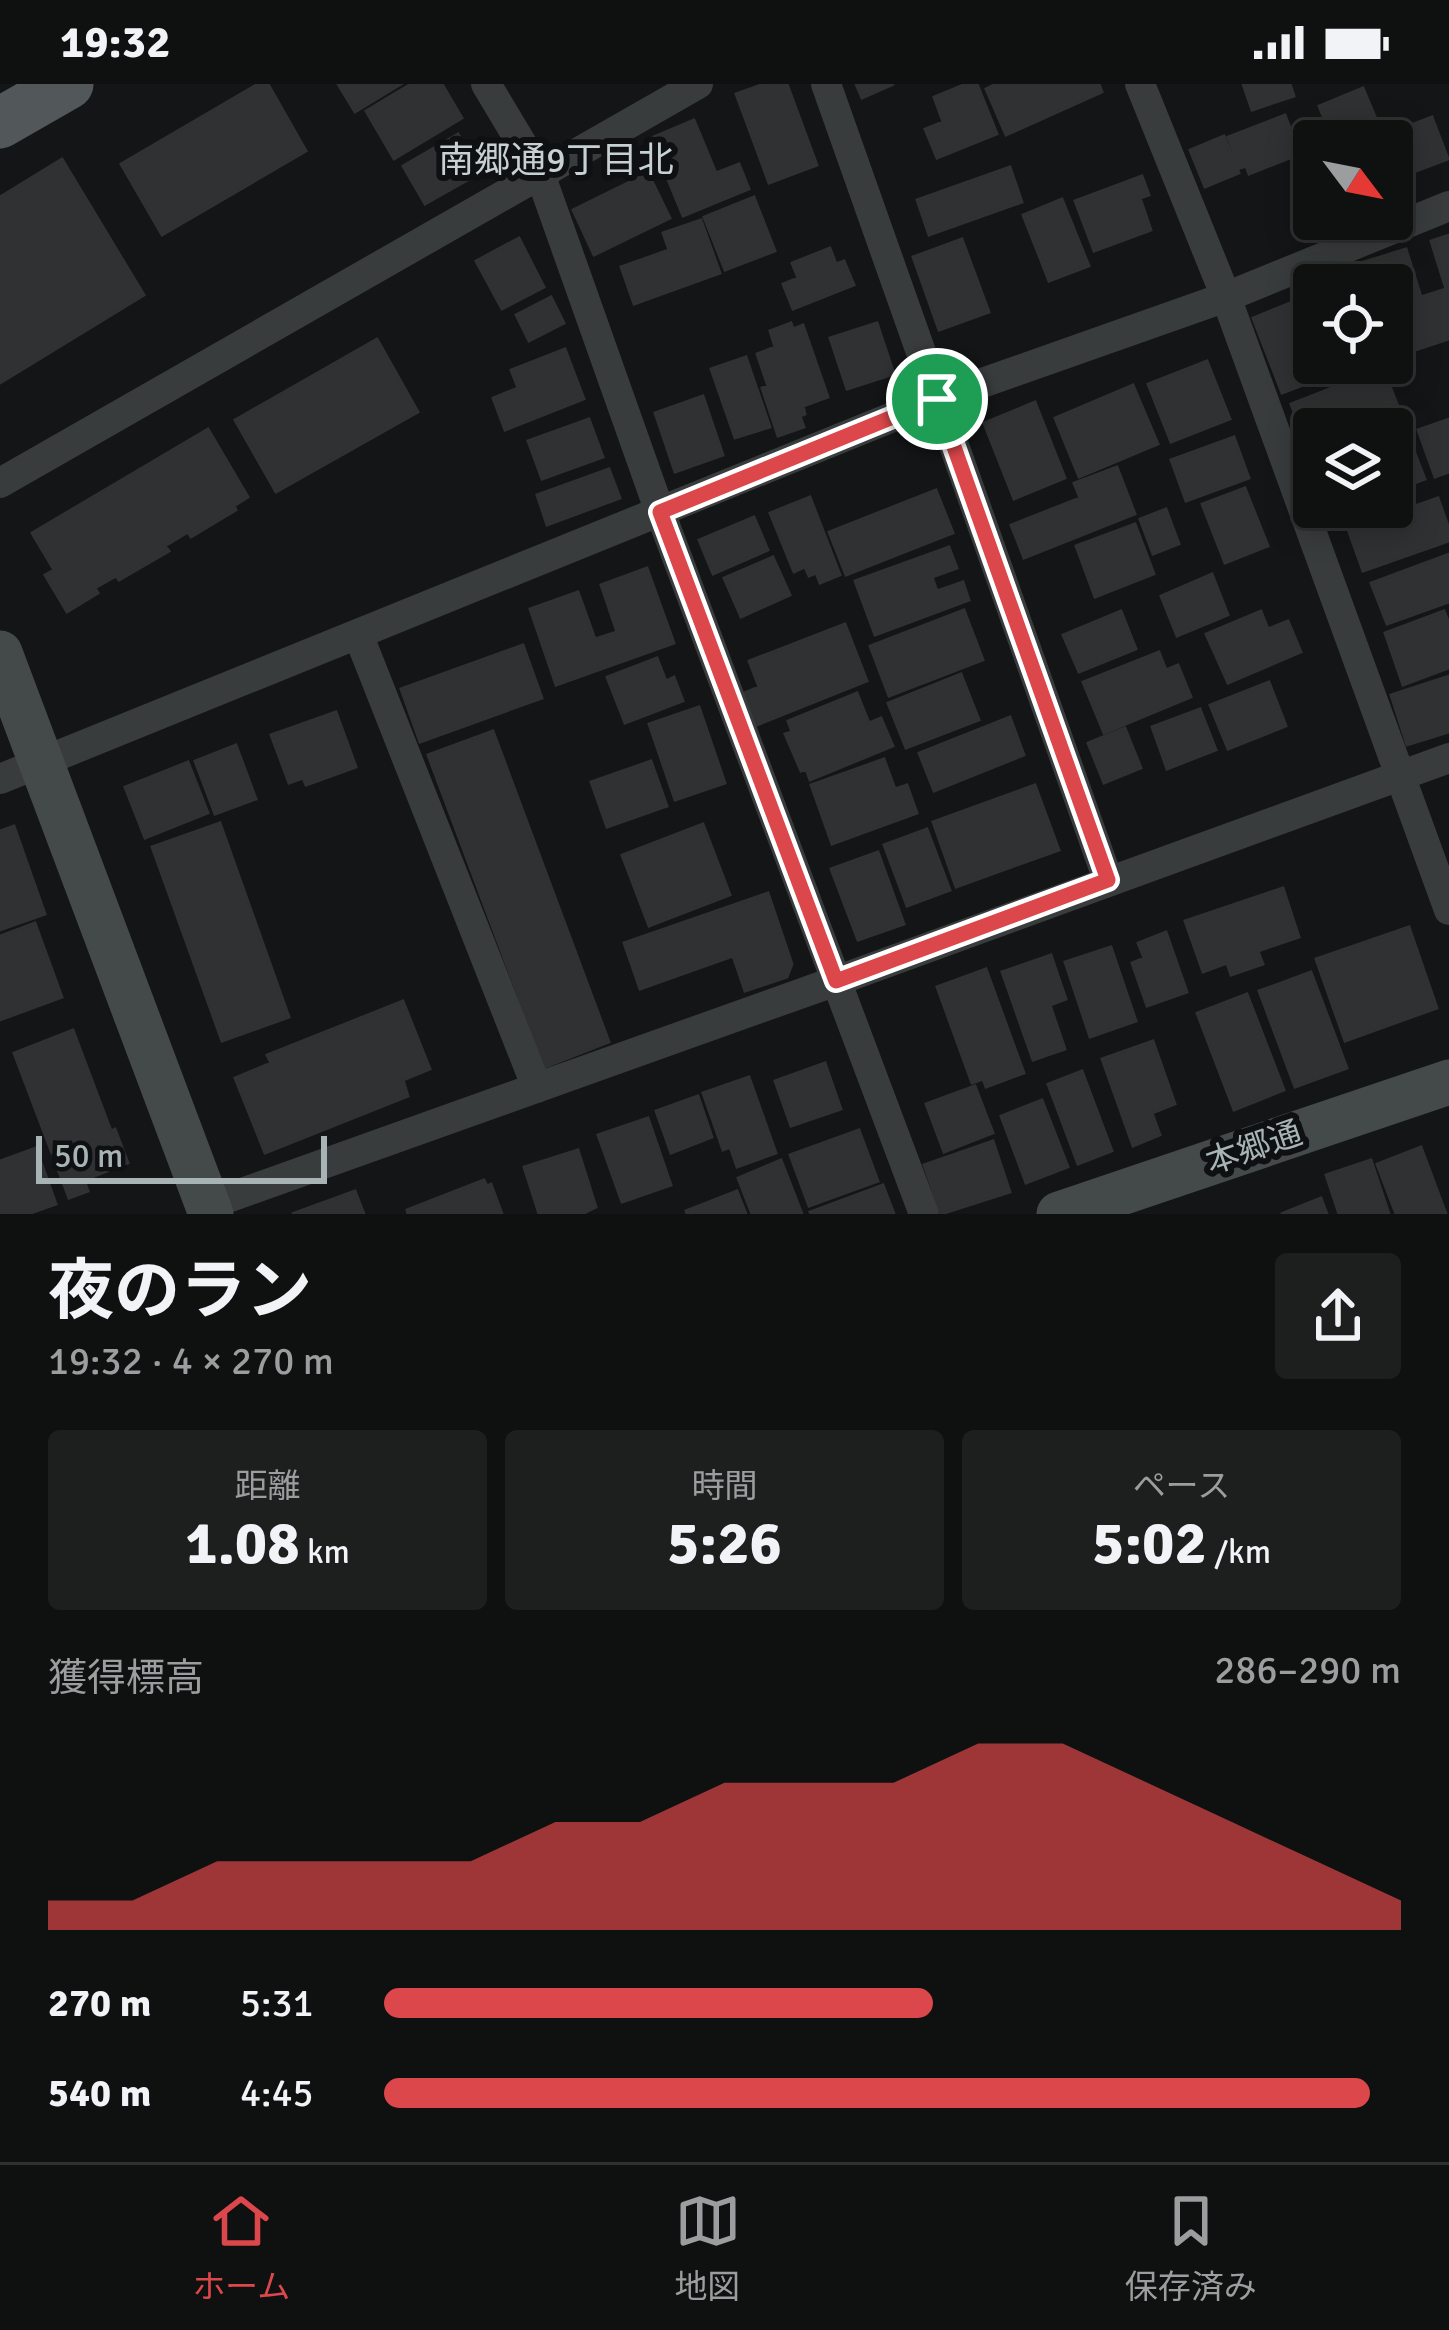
<!DOCTYPE html>
<html lang="ja">
<head>
<meta charset="utf-8">
<style>
	:root { --surface:#0f1010; --page:#1d1e1e; --text:#f1f3f6; --muted:#9b9d9f; --line:#2f3030; --accent:#db474a }
	body { margin:0; font-family:Signika,"Noto Sans JP",sans-serif; background:var(--page); color:var(--text); height:100vh; display:flex; flex-direction:column; font-size:45px; white-space:nowrap }
	* { box-sizing:border-box; margin:0 }
	p { font-size:39px; color:var(--muted) }
	.icon { flex:none; width:66px; height:66px; fill:none; stroke:currentColor; stroke-width:2; stroke-linecap:round; stroke-linejoin:round }
	.map { position:relative; height:1130px; overflow:hidden }
	.details { display:flex; flex-direction:column; background:var(--surface); flex:1 }
	.details>* { flex:none }
	.needle { width:78px; rotate:122deg }
	.fabs { position:absolute; left:1293px; top:36px; display:grid; gap:24px }
	.fabs a { display:grid; place-items:center; width:120px; height:120px; border-radius:12px; background:var(--surface); box-shadow:0 6px 30px #0003,0 0 0 3px var(--line); font-size:60px }
	.scale { position:absolute; left:36px; bottom:30px; width:291px; box-sizing:border-box; padding-left:12px; border:6px solid #a8b4b4; border-top:0; font-size:33px; line-height:42px; white-space:nowrap; color:#a8b4b4; -webkit-text-stroke:9px #0f1011; paint-order:stroke }
	.pin { position:absolute; display:grid; place-items:center; width:102px; height:102px; color:#fff; margin:-51px; border:6px solid #fff; border-radius:50%; box-shadow:0 3px 12px #0007 }
	.round { display:grid; place-items:center; flex:none; width:126px; height:126px; border-radius:12px; background:var(--page) }
	.headline { display:flex; align-items:center; justify-content:space-between; height:204px; padding:0 48px }
	h1 { font-size:66px; font-weight:700; line-height:90px }
	.metrics { display:grid; grid-template-columns:repeat(3,1fr); gap:18px; height:204px; padding:12px 48px }
	.metrics div { display:grid; align-content:center; border-radius:12px; background:var(--page); text-align:center }
	.metrics b { font-size:60px; font-weight:700 }
	.metrics small { font-size:33px; font-weight:400 }
	.metrics p { font-size:33px }
	.chart { height:336px; padding:24px 48px }
	.chart p { display:flex; justify-content:space-between }
	.chart svg { width:100%; height:216px; margin-top:12px; fill:var(--accent); opacity:.7 }
	ul { padding:0 48px; list-style:none; font-size:39px }
	li { display:grid; grid-template-columns:192px 144px 1fr; align-items:center; height:90px }
	li i { height:30px; border-radius:15px; background:var(--accent) }
	.status { display:flex; justify-content:space-between; align-items:center; height:84px; padding:0 60px; background:var(--surface); direction:ltr }
	.status svg { height:33px; fill:currentColor }
	.dock { display:flex; justify-content:space-around; align-items:center; height:168px; border-top:3px solid var(--line); background:var(--surface); font-size:33px; color:var(--muted) }
	.dock a { display:grid; justify-items:center; gap:6px }
	.dock .selected { color:var(--accent) }
	.map>svg:first-child { display:block }
</style>
</head>
<body>
<div class="status"><b>19:32</b><svg viewBox="0 0 49 12"><path d="M0 12V9h3v3zM5 12V6h3v6zM10 12V3h3v9zM15 12V0h3v12zM26 1h20v11H26zM47 4h2v5h-2z"/></svg></div>
<div class="map">
<svg width="1449" height="1130" viewBox="0 0 1449 1130">
	<rect width="100%" height="100%" fill="#141516"/>
	<path fill="#303132" stroke="#2f3132" stroke-width="3" d="M258 0H268L306 67 162 151 121 80Z
		M338 0H401L355 28Z
		M411 0H442L462 34 394 75 366 27Z
		M764 0H787L817 81 769 99 736 10Z
		M856 0H894L862 14Z
		M966 0H977L997 50 937 74 925 45 943 38 934 13Z
		M996 0H1099L1102 8 1006 51 986 5Z
		M1243 0H1290L1294 12 1252 26Z
		M1363 4 1376 35 1332 54 1319 22Z
		M1285 31 1300 70 1249 90 1246 82 1240 84 1228 53Z
		M1432 33 1448 75 1392 96V57H1376L1375 55Z
		M694 36 716 89 739 80 749 105 683 132 651 54Z
		M458 50 480 89 425 120 403 82Z
		M1224 52 1239 89 1205 103 1190 66Z
		M62 75 144 211 0 299V113Z
		M1010 83 1022 118 929 151 917 116Z
		M648 89 670 134 594 171 573 126Z
		M1142 92 1149 111 1140 114 1151 146 1094 167 1075 117Z
		M754 113 775 167 725 186 704 133Z
		M1062 115 1089 182 1049 197 1023 131Z
		M701 136 720 189 634 220 621 183 669 166 663 149Z
		M1449 151V255L1394 273 1392 201H1371L1364 178 1406 165 1421 213 1446 205 1431 157Z
		M519 154 544 203 502 225 476 177Z
		M962 155 989 228 939 246 913 173Z
		M830 164 836 180 844 177 854 201 793 225 783 200 798 194 792 179Z
		M551 213 564 239 529 257 516 231Z
		M1290 219 1302 250 1314 245V279H1361L1282 309 1253 234Z
		M791 239 793 245 803 241 828 313 803 322 805 330 800 332 804 343 778 352 762 304 768 302 757 270 775 263 770 247Z
		M877 239 894 290 847 305 830 254Z
		M377 255 418 328 276 408 235 336Z
		M565 265 584 315 505 346 493 314 518 304 511 286Z
		M746 273 770 343 735 354 711 285Z
		M1207 277 1230 335 1171 358 1148 300Z
		M1383 284 1404 338 1388 345H1314V374L1305 378 1292 344 1299 341 1291 320Z
		M1133 301 1158 360 1079 393 1055 334Z
		M703 312 723 371 675 388 655 329Z
		M1035 318 1065 394 1014 415 984 339Z
		M589 335 603 373 542 395 528 357Z
		M1449 335V388L1435 393 1418 346Z
		M208 345 248 413 234 422 236 426 191 453 188 448 165 462 169 467 119 496 116 492 95 504 98 509 67 528 45 491 54 486 32 449Z
		M1234 353 1249 394 1186 417 1171 376Z
		M1409 354 1425 395 1392 407V360Z
		M1117 383 1135 430 1024 474 1011 441 1080 414 1074 399Z
		M609 385 620 414 547 441 537 411Z
		M1245 404 1268 462 1225 479 1202 420Z
		M936 406 953 449 846 491 829 448Z
		M810 413 840 491 820 499 816 489 809 492 805 483 794 488 770 429Z
		M1405 413 1409 424 1438 414 1449 445V457L1363 487 1344 434 1375 423H1392V417Z
		M1166 425 1179 460 1153 470 1140 435Z
		M754 433 768 466 713 490 699 456Z
		M1135 440 1154 490 1095 513 1076 462Z
		M949 463 957 484 932 493 937 507 963 498 969 516 875 551 855 497Z
		M1449 470V518L1387 540 1371 499Z
		M773 473 790 511 741 533 724 494Z
		M647 484 674 559 556 601 530 525 578 508 595 555 617 548 601 501Z
		M1212 490 1228 531 1177 552 1161 512Z
		M964 526 983 576 889 612 870 562Z
		M1121 527 1136 565 1079 588 1063 551Z
		M1261 527 1268 545 1288 537 1301 568 1228 599 1206 550Z
		M1444 527 1449 539V584L1403 601 1385 549Z
		M845 540 867 597 757 641 744 609 759 603 749 577Z
		M523 561 542 614 420 658 401 605Z
		M1159 568 1166 586 1178 581 1191 613 1104 649 1083 598Z
		M657 574 666 597 674 593 683 617 625 639 607 593Z
		M961 590 979 636 906 664 888 619Z
		M1449 592V648L1407 661 1391 611Z
		M1269 598 1286 642 1228 665 1210 621Z
		M857 609 869 639 881 634 893 662 810 696 806 685 801 687 785 650 792 648 788 637Z
		M699 623 725 699 675 716 649 640Z
		M1200 625 1216 666 1167 685 1152 643Z
		M336 628 356 683 306 701 303 694 289 699 271 651Z
		M1010 633 1024 671 934 707 919 669Z
		M1125 644 1141 684 1104 699 1088 659Z
		M493 647 609 958 545 983 428 671Z
		M236 661 256 715 215 730 195 677Z
		M884 675 895 705 907 701 917 729 832 760 811 701Z
		M651 677 667 722 607 743 591 698Z
		M188 678 208 729 145 754 125 703Z
		M1035 701 1059 766 956 803 933 738Z
		M220 739 289 933 222 957 152 763Z
		M703 740 730 811 649 842 622 771Z
		M14 742 45 830 0 846V747Z
		M927 745 950 806 907 822 884 761Z
		M878 768 904 840 858 856 831 785Z
		M1283 804 1299 853 1258 867 1263 880 1231 891 1227 879 1203 888 1185 837Z
		M768 809 792 880 787 893 745 907 733 872 640 905 624 859Z
		M35 839 62 913 0 936V852Z
		M1409 843 1437 924 1345 957 1316 875Z
		M1166 848 1187 908 1147 922 1132 879 1144 874 1138 859Z
		M1111 863 1136 937 1090 953 1065 878Z
		M1051 871 1066 915 1050 921 1065 965 1033 976 1002 888Z
		M986 885 1024 989 986 1003 983 995 972 999 937 903Z
		M1311 888 1347 984 1295 1003 1259 907Z
		M1247 910 1284 1006 1234 1026 1197 929Z
		M403 917 430 985 403 996 408 1012 265 1069 235 994 271 979 267 971Z
		M73 946 111 1047 115 1045 128 1079 84 1096 88 1107 69 1114 14 969Z
		M1153 957 1175 1020 1152 1029 1160 1051 1133 1062 1102 975Z
		M825 979 841 1025 791 1042 775 997Z
		M1082 987 1112 1067 1078 1080 1048 1000Z
		M749 993 776 1069 737 1083 730 1063 723 1066 703 1009Z
		M975 1002 993 1049 944 1068 926 1020Z
		M698 1012 712 1053 671 1069 656 1027Z
		M1042 1016 1068 1083 1026 1099 1001 1032Z
		M648 1034 671 1101 622 1118 598 1051Z
		M859 1046 878 1097 809 1122 790 1071Z
		M993 1057 1010 1108 941 1130 924 1081Z
		M1421 1063 1446 1130H1396L1377 1080Z
		M36 1064 56 1120 28 1130H0V1077Z
		M578 1066 596 1123 582 1130H539L524 1083Z
		M781 1076 802 1130H752L738 1094Z
		M1371 1076 1389 1130H1339L1326 1091Z
		M484 1096 487 1102 491 1100 502 1130H408L407 1126Z
		M883 1101 894 1130H811L810 1128Z
		M355 1107 364 1130H292Z
		M737 1107 746 1130H687L686 1127Z
		M1321 1114 1327 1130H1281Z"/>
	<g fill="none" stroke-linecap="round" stroke-linejoin="round">
		<path stroke="#383c3c" stroke-width="30" d="M486 0 540 90 660 428 924 1130
			M826 0 1108 796
			M1140 0 1226 213 1449 826
			M0 399 698 0
			M358 550 537 1004
			M0 695 937 315 1226 213 1449 122
			M208 1121 836 897 1449 674"/>
		<path stroke="#444a4a" stroke-width="45" d="M0 569 211 1130
			M1059 1130 1449 998"/>
		<path stroke="#525859" stroke-width="51" d="M0 39 68 0"/>
	</g>
	<g fill="none" stroke-linecap="round" stroke-linejoin="round">
		<defs>
			<path id="route" d="M937 315 1108 796 836 897 660 428Z"/>
		</defs>
		<use href="#route" stroke="#fff" stroke-width="24"/>
		<use href="#route" stroke="#db474a" stroke-width="15"/>
	</g>
	<g text-anchor="middle" dominant-baseline="central" stroke-width="12" stroke-linejoin="round" paint-order="stroke">
		<g font-size="33" fill="#a8b4b4" stroke="#0f1011">
			<text transform="translate(1254 1064) rotate(-19)">本郷通</text>
		</g>
		<g font-size="36" fill="#c8d1d1" stroke="#0f1011">
			<text x="556" y="76">南郷通9丁目北</text>
		</g>
	</g>
</svg>
<div class="fabs">
<a><svg class="needle" viewBox="-14 -14 28 28"><path d="M0-13l5 13h-10z" fill="#e53935"/><path d="M0 13l5-13h-10z" fill="#9b9d9f"/></svg></a>
<a><svg class="icon" aria-label="locate" viewBox="0 0 24 24"><circle cx="12" cy="12" r="6"/><path d="M12 2v4M12 18v4M2 12h4M18 12h4"/></svg></a>
<a><svg class="icon" aria-label="layers" viewBox="0 0 24 24"><path d="M12 4l9 5-9 5-9-5zM3 14l9 5 9-5"/></svg></a>
</div>
<div class="scale">50 m</div>
<div class="pin" style="left:937px;top:315px;background:#1e9e55"><svg class="icon" aria-label="arrive" viewBox="0 0 24 24"><path d="M6 21V4h12l-3 4 3 4H6"/></svg></div>
</div>
<section class="details">
<div class="headline"><div><h1>夜のラン</h1><p>19:32 · 4 × 270 m</p></div><a class="round"><svg class="icon" aria-label="share" viewBox="0 0 24 24"><path d="M12 15V3M7 8l5-5 5 5M5 13v7h14v-7"/></svg></a></div>
<div class="metrics">
<div><p>距離</p><b>1.08<small> km</small></b></div>
<div><p>時間</p><b>5:26</b></div>
<div><p>ペース</p><b>5:02<small> /km</small></b></div>
</div>
<div class="chart"><p><span>獲得標高</span>286–290 m</p>
<svg viewBox="0 0 160 44" preserveAspectRatio="none"><path d="M0 44V38L10 38L20 30L30 30L40 30L50 30L60 22L70 22L80 14L90 14L100 14L110 6L120 6L130 14L140 22L150 30L160 38V44z"/></svg>
</div>
<ul>
<li><b>270 m</b>5:31<i style="width:54%"></i></li>
<li><b>540 m</b>4:45<i style="width:97%"></i></li>
</ul>
</section>
<nav class="dock">
<a class="selected"><svg class="icon" aria-label="home" viewBox="0 0 24 24"><path d="M3 11l9-7 9 7M6 9v11h12V9"/></svg>ホーム</a>
<a><svg class="icon" aria-label="map" viewBox="0 0 24 24"><path d="M3 6l6-2 6 2 6-2v14l-6 2-6-2-6 2zM9 4v14M15 6v14"/></svg>地図</a>
<a><svg class="icon" aria-label="saved" viewBox="0 0 24 24"><path d="M7 4h10v16l-5-4-5 4z"/></svg>保存済み</a>
</nav>
</body>
</html>
